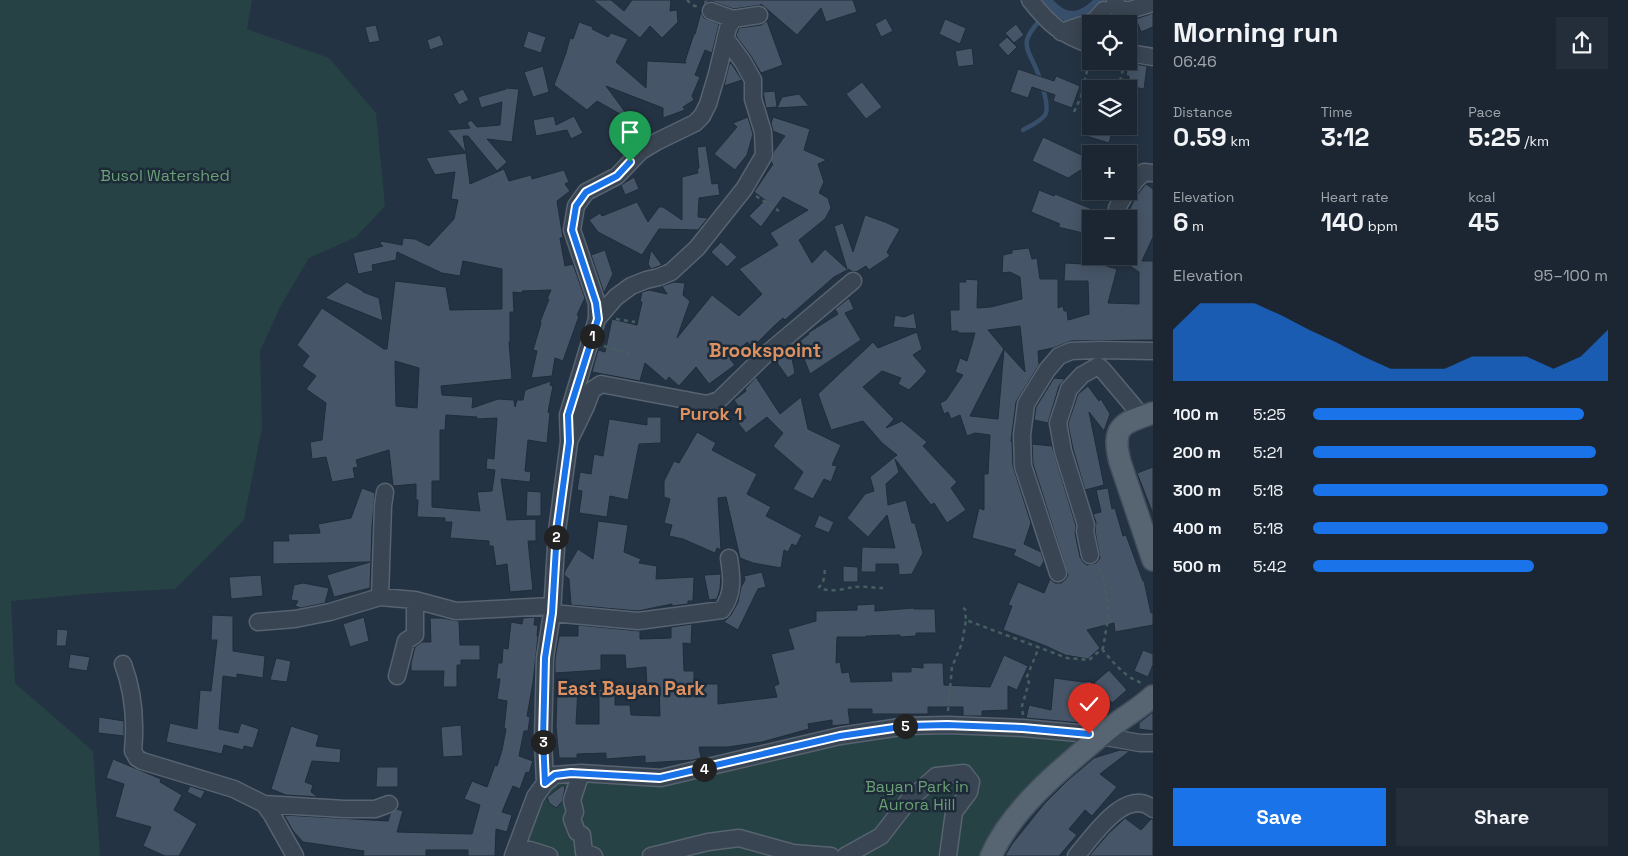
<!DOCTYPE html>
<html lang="en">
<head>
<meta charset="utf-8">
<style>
	:root { --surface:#1b2632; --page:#242e3a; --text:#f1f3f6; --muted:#a0a5ac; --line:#39434d; --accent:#1a73e8 }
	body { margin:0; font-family:"Space Grotesk",sans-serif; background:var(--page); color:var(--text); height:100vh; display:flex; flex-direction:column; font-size:19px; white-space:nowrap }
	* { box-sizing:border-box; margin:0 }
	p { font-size:16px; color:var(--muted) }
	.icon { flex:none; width:28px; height:28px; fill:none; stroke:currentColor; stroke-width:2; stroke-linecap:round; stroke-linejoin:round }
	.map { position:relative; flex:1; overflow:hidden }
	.sheet { display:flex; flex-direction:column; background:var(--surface); width:475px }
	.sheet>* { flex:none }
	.fabs { position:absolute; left:1082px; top:15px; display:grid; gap:10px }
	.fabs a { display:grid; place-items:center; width:55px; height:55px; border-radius:0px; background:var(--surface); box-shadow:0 2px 12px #0003,0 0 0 1px var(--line); font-size:25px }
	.pin { position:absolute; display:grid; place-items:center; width:42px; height:42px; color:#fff; margin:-51px -21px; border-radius:50% 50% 50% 0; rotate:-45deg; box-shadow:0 0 5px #0007 }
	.pin .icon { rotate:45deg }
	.km { position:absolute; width:25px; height:25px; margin:-12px; border-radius:50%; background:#222; color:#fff; font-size:14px; line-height:25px; text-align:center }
	.round { display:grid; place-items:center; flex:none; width:52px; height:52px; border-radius:0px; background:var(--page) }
	.summary { display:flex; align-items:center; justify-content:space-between; height:85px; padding:0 20px }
	h1 { font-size:28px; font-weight:700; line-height:38px }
	.stats { display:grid; grid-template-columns:repeat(3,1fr); gap:8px; height:85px; padding:5px 20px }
	.stats div { display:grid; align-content:center }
	.stats b { font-size:25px; font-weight:700 }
	.stats small { font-size:14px; font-weight:400 }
	.stats p { font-size:14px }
	.chart { height:140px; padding:10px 20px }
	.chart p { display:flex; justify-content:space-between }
	.chart svg { width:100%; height:90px; margin-top:5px; fill:var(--accent); opacity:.7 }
	.primary-button { display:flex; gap:10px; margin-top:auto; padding:10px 20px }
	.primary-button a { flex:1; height:58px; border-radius:0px; background:var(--accent); color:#fff; font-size:20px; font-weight:700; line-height:58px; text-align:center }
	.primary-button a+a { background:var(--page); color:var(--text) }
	ul { padding:0 20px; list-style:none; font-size:16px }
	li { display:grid; grid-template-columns:80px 60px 1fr; align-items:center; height:38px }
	li i { height:12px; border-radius:6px; background:var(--accent) }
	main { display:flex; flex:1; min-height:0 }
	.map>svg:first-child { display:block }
</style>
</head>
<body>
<main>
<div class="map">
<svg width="1153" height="856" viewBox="0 0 1153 856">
	<rect width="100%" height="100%" fill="#243343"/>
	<path fill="#264244" d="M0 0H252L247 29 329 58 376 113 385 206 356 237 309 258 281 305 260 351 262 427 244 520 175 589 97 593 11 601 15 683 93 751 100 856H0Z
		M907 734 1024 736 1081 742 982 856H522C529 836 540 789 562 781 565 780 570 780 573 780L660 786 713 775 839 744Z"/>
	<path fill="#374f6b" d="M1038 0H1053C1067 15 1078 14 1093 0H1104L1098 13 1072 24 1053 16Z"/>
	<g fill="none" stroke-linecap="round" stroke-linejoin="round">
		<path stroke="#374f6b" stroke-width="4.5" d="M1023 130C1030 126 1040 122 1045 115 1051 106 1038 72 1033 62 1030 55 1025 48 1027 40 1029 32 1035 26 1040 20"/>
	</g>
	<path fill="#465567" stroke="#1f2c3a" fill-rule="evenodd" d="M593 0H611L624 11 632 0H671L670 11 677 10 678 22 662 38 650 26 640 38Z
		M704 0H853L857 12 826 22 821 8 797 35 761 4V5L734 9 714 2 709 1 703 6Z
		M701 12 704 18 719 24 712 53 705 50 695 75 700 77 692 96 694 100 683 107 685 110 663 118V108L606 86 637 128 625 140 613 130 620 114 597 101 587 110 554 85 566 53 570 38 573 39 579 22 593 27 592 29 608 37 611 33 628 39 616 62 646 88 647 61 686 63 685 61 694 34H695Z
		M1153 13V27L1141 32 1136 19Z
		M886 18 893 31 881 37 875 24Z
		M945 19 966 28 960 44 939 34Z
		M767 21 783 65 761 73 751 56 736 36 739 28 761 25Z
		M1016 24 1024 35 1014 43 1005 33Z
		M376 25 380 41 369 43 365 27Z
		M528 31 546 37 541 53 523 47Z
		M440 35 444 45 430 50 427 40Z
		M1007 37 1017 47 1008 56 998 45Z
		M972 48 974 65 958 67 955 51Z
		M731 63 742 80 724 86 729 65Z
		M1128 63 1147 66 1144 89 1129 86V76H1126Z
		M543 66 549 92 533 97 524 72Z
		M1018 69 1054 81 1056 76 1080 86 1072 108 1053 101 1055 95 1032 87 1028 98 1010 92Z
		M862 82 882 107 866 119 846 94Z
		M506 88 519 89 512 142 487 139 507 162 497 171 468 136H463L466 153 447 130 470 128 467 123 471 120 477 127 500 125 502 102 481 108 478 97 506 89Z
		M463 89 469 100 459 105 453 94Z
		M775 91 777 107 766 108 763 92Z
		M799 94 809 106 777 108 782 97Z
		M554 116 556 125 574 116 583 133 571 139 567 130 536 136 533 120Z
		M748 117 753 134 747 155 735 170 714 154 737 127 733 123Z
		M773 117 810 129 804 150 827 160 818 164 824 182 819 193 828 198 831 208 825 219 799 240 812 263 825 249 847 269 834 226 843 223 853 252 865 215 885 222 900 229 887 252 890 256 869 270 866 266 856 272 851 271 849 269 834 277 785 320 783 318 773 327 753 347 747 342 730 359 735 365 709 384 696 367 679 386 669 377 666 381 645 363 640 381 592 372 598 350 605 352 612 319 637 325 642 302 640 301 642 292 649 290 667 294 662 286 674 282 685 283 683 295 690 301 677 338 712 295 739 316 762 294 739 269 778 245 770 233 808 210 783 197 761 227 749 216 765 200 754 192 773 164 771 162 774 151 785 136 773 131 771 123Z
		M1089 126H1114L1109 143 1086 136Z
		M1043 137 1088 158 1084 168 1068 178 1032 161Z
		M706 146 712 184 718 183 720 195 699 198 698 217 708 218 698 230 659 229 642 255 598 232 589 220 600 213 602 216 637 202 648 222 659 207H663L682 220V177L698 173 697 169 699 168 697 147Z
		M466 153 470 184 504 169 509 181 531 175 532 179 564 170 569 182 565 184 570 191 557 201 563 238H560L565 266 573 264 585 298 577 315 579 316 563 361 555 358 552 376 531 378 537 351 533 350 541 323 540 322 549 299H547L551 290 522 291V293L513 292 514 312H510V342H509L512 379 441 386 442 395 473 397 472 408 498 399 514 400 515 407 517 400H523L525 390 551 381 550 385 553 386 548 412 550 413 547 443 528 440 525 471 531 472 530 482 501 479 507 520 536 519V541H528L533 590 510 592 507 564 496 566 493 546H489V541L450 538 452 522H445V518L417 517 418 500H416V484L393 486 389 450 356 460 358 467 353 468 355 478 332 482 326 457 312 459 310 442 322 440 326 403 306 389 316 376 302 366 309 356 297 345 322 308 384 349H387L395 281 446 287 450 310 502 309V269L463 261 460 276 442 273 397 252 396 260 372 265 373 271 358 274 353 253 383 246 380 244 381 241 402 245 403 238 415 239 429 246 454 219 458 200 451 199 455 172 435 175 426 158ZM395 361 419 368 417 408 396 406ZM446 415 477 417V419L497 418 494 459 487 458 486 469 495 470 492 491 477 492 480 511 432 507V481H440V430H445Z
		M634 177 639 189 625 195 621 185Z
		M1146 184 1153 189V237L1142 261H1153V340L1071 341 1053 348 1038 351 1039 365 1016 402 1011 441H1012L1013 466 1031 523 1024 544 1041 552 1044 561 1040 568 1013 555 1016 550 972 538 979 508 984 510V474H988L990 435 975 433 967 436 960 415 951 419 948 412 944 414 940 403 946 400 963 375 955 372 960 358 967 361 975 333H958V331H951L950 310H959V282H966L965 279 978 280 977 308 991 307 1022 299 1020 277 1010 272 1002 273 1003 255 1012 253V250L1029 248 1032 259 1037 258 1040 279H1058V308L1063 306 1064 311H1067L1068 320 1089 314 1088 281H1064L1065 263 1103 265 1117 269 1108 303 1139 304V272L1121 260H1124L1127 256H1129L1133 245 1129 243V219H1125L1136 196ZM1020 326 1025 372 1004 349 998 419 970 416 1004 349 988 330Z
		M1039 190 1054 196 1055 194 1097 211 1093 219H1091V235L1058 227 1060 224 1031 212Z
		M721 242 737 257 727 267 711 252Z
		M605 250 613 274 604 293 591 255Z
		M651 250 662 265 651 269 648 264Z
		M347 282 363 291V292L379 298 383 321 325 298Z
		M849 298 854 309 845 313 861 340 810 374 801 351 791 354 795 373 788 378 775 360 809 334 808 333 838 314 835 309Z
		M914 313 917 329 893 327 895 315 904 317Z
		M917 332 922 349 913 355 927 371 923 376 909 390 898 384 901 378 882 371 863 387 894 419 886 428 902 421 927 442 923 446 957 482 951 488 966 510 947 523 934 503 931 505 895 459 899 472 886 484 888 505 906 500 912 523H915L923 553 912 574 899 575 898 564H876V572H861L862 547 895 548 887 515 868 537 847 518 865 494 874 491 870 477 897 455 882 443 863 421 831 430 818 394 873 342 878 348Z
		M756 377 780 414 801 397 808 429 841 445 832 465 837 466 831 482 824 479 813 499 793 489 803 472 773 446 783 433 767 417 746 433 738 423 746 418 734 400 746 391 745 389Z
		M1054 378 1065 379 1059 386 1048 423 1034 420 1036 407Z
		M1088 386 1099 401 1101 399 1110 414 1104 431 1089 412 1104 485 1085 490 1073 449 1068 424 1078 394Z
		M647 417H661V443L639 444 628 500 610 496 607 517 579 513 582 491 577 490 580 472 591 474 594 454 603 456 609 419 647 425Z
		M697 432 716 443 712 450 757 474 747 494 771 507 766 516 802 535 796 546 792 544 788 552 784 550 781 568 753 563 740 558 726 497 718 498 721 550 717 548 715 553 683 539 669 536 672 525 664 523 670 499 664 497V481L674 461 679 463Z
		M1032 444 1052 446 1076 526 1075 533 1080 557 1083 562 1087 565 1096 563 1100 558 1095 531 1096 522 1093 514 1101 512 1096 490 1108 488 1112 509 1115 508 1123 536 1126 535 1143 581H1144L1151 613 1153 612V625L1115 632 1114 623 1087 630 1100 648 1088 659 1065 655 1046 646 1003 630 1012 606 1008 605 1018 582 1044 593 1050 579 1055 583H1061L1065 580 1068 575 1033 464Z
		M1153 467V514L1137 473Z
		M362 488 375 493 372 527 370 588 334 597 327 575 370 562 273 564V541H289L288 534 320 533 318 524 351 518Z
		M527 491 541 492V516H526Z
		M819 515 834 522 829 533 814 527Z
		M598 521 628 525 624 552 641 559 639 563 657 566 656 579 694 577 693 601H688V604L672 606V604L638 611 571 605 569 579 564 575 565 571 578 549 593 559Z
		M843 566 858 567V582H843Z
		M762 572 766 587 758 589 738 630 724 622 731 615 738 602 741 587 745 580 744 576Z
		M721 574 720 589 717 599 709 600 704 575Z
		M261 575 263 596 231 599 229 577Z
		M303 583 329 588 325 603 301 608 295 606 298 601 291 600 294 585Z
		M875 604V611L914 608V609H935L936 633H916V636L900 637V635L866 636V637H837L836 663 840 662 842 673 849 672 851 682 892 681 891 672H911V667L923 668V663H943L944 685 990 687 1004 655 1028 666 1017 690 1008 686V710L982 711V716H963V707H928V714H872V709H848L850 724 832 726V720L808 724 809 729 762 742 728 747H699L701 758 693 760 645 763V756L606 759V753L577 754V758H559L556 727 557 689H578L576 724H599V689L615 690V705H630L631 715 660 716 659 687 647 688 646 667 626 669 625 655H601V670L555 673V659L559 636H578V625L640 631V639L671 638V627L692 624 691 644 683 643 684 671H694V684H718V704L777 697 774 686 779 684 771 654 794 649 788 629 816 621V611L857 610V605Z
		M212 615 233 616V651L265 656 263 678 237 674V678L223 676 219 729 238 733 241 723 259 729 253 748 244 746 243 750 224 745 222 754 166 742 170 723 197 729 200 690 211 691 217 640H211Z
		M364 617 369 641 350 647 343 624Z
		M535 617 534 625H538L537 636H538L533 683 527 716 530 717 528 731H524L519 756 533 761 529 773 526 772 520 789 513 786 502 812 512 815 507 832 496 829 495 856H468V850H426V856H363L364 851 303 842 293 831 284 815 388 821 390 814 397 809 403 811 397 832 472 834 480 805 464 799 472 781 487 787 495 765 497 766 502 750 506 729 504 728 507 701 497 699 500 679H496L498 663H502L503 648 508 649 511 622 522 624 523 618Z
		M430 618H442L459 621 460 645H480V660H461V665H457V687H443L444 671H411V663L415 647 422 642H431Z
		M57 629 68 630 66 646H56Z
		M1143 650 1153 654V665L1148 677 1134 671Z
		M70 654 90 657 87 671 68 668Z
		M276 658 291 661 287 682 270 680Z
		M1109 670 1127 690 1112 703 1094 683Z
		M1054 678 1083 682 1091 681 1095 705H1093L1092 724 1026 718 1029 705 1051 710Z
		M1153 712V731L1139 729V723Z
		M99 717 124 721V736L98 733Z
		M461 725 463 756 443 757 441 727Z
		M291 726 319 735 316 746 341 749 340 763 312 761 305 782 313 785 311 792 318 797 286 795 271 789Z
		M1120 750 1130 751 1100 774 1117 787 1092 816 1085 810 1069 829 1077 835 1059 856H1005L1012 844 1044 804 1068 780 1094 758Z
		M113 759 161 779 160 782 182 795 174 810 197 824 179 856H165L143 846 151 827 115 817 124 784 106 778Z
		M377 767H398V787H376Z
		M563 785 565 788 562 802 556 808 549 803 547 797Z
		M190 786 205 791 201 799 187 792Z
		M1125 818 1141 830 1151 819H1153V856H1089L1108 834Z"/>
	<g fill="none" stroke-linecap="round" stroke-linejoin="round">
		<defs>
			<path id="minor" d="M1030 0C1050 25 1060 34 1091 45
				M1115 0 1118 8 1124 10H1130L1153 3
				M711 11 733 19
				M1061 32 1094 21 1104 10
				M1129 53 1153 57
				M1129 189 1136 180 1144 172 1153 173
				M1117 208 1127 191
				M597 319 616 297 631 286 646 280 659 277 671 272 697 248 744 189 764 155 763 132 753 99V80L743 62 726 39
				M570 439 586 406 592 390 601 384 707 404 719 400 763 357 853 281
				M1090 555 1085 531 1086 525 1063 451 1058 423 1069 389 1082 375 1098 366 1102 369 1135 408 1137 418
				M1058 573 1023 466 1022 435 1026 404 1047 370 1059 356 1071 351 1098 350 1153 351
				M380 597 383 506 385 492
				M552 613 638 621 722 610C734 593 732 578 729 558
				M258 622 295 619 330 612 380 597 415 600 456 611 552 606
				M123 664C134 693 136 720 133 751L137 758 142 761 234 789 264 804 272 815 295 856
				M397 676 406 641 415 635V600
				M581 773 572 800 575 812 572 819 577 832 582 835 584 852 594 856
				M545 783 543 739 545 658 552 613 557 531 569 442 568 415 597 319V303L572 230 576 206 586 192 617 176 641 151 656 142 695 123 702 116 708 104 717 74 728 28 733 19 759 15
				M264 804 344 809H375L389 804
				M515 850H530L549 856
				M513 856 535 797 545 783 555 775 581 773 661 778 840 736 907 726 947 725 1023 728 1089 734 1140 743H1153
				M651 856 708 842 739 838 793 853 831 856
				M845 856 881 836 908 801 936 776 964 773 971 782 969 792 954 812 948 856
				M1076 856C1092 838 1126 785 1153 809"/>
			<path id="major" d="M1153 413C1122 423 1111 426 1120 462L1153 560
				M991 856C1013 806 1068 763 1110 728 1124 717 1140 708 1153 696"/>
		</defs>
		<use href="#minor" stroke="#576370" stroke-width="19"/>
		<use href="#major" stroke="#424e5c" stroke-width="24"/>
		<path stroke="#455f60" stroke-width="2.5" stroke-dasharray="4 4" stroke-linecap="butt" d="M687 0 692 5 698 7
			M1118 89 1124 65
			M1074 112 1081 97 1090 58
			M756 196 779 211
			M616 319 635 322
			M604 346 630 354
			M825 570 823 583 819 587C830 594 844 588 855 587 864 586 874 588 883 588
			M963 608 965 609 966 620
			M1102 649C1110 659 1118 668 1128 676 1133 680 1136 679 1142 684
			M948 711 952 667 962 643 966 620 1067 658 1089 660 1103 648 1109 613 1103 574 1098 567
			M1023 715 1022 706 1029 682 1026 679 1039 647"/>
		<use href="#minor" stroke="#394552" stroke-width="16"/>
		<use href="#major" stroke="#576472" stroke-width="21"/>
	</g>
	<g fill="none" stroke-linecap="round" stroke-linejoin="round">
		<defs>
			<path id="route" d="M630 162 617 176 586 192 576 206 572 230 596 303 598 319 568 415 569 442 557 531 552 613 545 658 543 739 545 783 555 775 571 773 660 778 840 736 907 726 947 725 1023 728 1089 734"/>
		</defs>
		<use href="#route" stroke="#fff" stroke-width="10"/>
		<use href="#route" stroke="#1a73e8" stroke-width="6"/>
	</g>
	<g text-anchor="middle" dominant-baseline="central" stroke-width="5" stroke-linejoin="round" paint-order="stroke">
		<g font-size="16" fill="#6b9f75" stroke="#1d2a38">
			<text x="165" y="175">Busol Watershed</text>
			<text x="917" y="786">Bayan Park in<tspan x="917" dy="18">Aurora Hill</tspan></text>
		</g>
		<g font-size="18" font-weight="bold" fill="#dd9060" stroke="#1d2a38">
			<text x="711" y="413">Purok 1</text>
		</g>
		<g font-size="19" font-weight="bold" fill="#dd9060" stroke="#1d2a38">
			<text x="765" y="350">Brookspoint</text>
			<text x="631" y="688">East Bayan Park</text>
		</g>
	</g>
</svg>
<div class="fabs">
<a><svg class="icon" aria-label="locate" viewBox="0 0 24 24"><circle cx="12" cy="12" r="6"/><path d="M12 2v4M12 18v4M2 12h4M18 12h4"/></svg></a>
<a><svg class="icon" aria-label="layers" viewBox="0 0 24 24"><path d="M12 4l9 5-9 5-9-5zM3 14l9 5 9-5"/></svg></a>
<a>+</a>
<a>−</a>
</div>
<div class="pin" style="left:630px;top:162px;background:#1e9e55"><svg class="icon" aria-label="arrive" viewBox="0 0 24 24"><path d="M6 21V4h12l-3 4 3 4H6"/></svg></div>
<div class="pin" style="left:1089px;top:734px;background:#d93025"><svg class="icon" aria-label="check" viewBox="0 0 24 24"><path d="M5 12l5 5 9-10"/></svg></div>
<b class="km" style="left:592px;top:336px">1</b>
<b class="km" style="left:556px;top:537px">2</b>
<b class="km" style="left:543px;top:742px">3</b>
<b class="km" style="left:704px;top:769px">4</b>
<b class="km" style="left:905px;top:726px">5</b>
</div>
<section class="sheet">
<div class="summary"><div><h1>Morning run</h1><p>06:46</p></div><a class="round"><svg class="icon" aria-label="share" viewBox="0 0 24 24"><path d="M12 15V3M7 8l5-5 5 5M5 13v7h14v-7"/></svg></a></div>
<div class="stats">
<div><p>Distance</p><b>0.59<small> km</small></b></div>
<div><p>Time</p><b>3:12</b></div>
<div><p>Pace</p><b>5:25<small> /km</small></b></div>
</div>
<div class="stats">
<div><p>Elevation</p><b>6<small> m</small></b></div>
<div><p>Heart rate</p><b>140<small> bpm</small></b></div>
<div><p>kcal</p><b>45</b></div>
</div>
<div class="chart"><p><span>Elevation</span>95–100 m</p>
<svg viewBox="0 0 160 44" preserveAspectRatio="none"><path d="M0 44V19L10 6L20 6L30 6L40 12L50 19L60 25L70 32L80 38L90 38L100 38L110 32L120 32L130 32L140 38L150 32L160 19V44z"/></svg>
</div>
<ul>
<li><b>100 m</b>5:25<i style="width:92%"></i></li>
<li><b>200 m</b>5:21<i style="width:96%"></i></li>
<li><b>300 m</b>5:18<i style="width:100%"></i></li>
<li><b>400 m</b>5:18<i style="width:100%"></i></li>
<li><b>500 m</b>5:42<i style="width:75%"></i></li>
</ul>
<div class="primary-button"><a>Save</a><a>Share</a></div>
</section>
</main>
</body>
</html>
